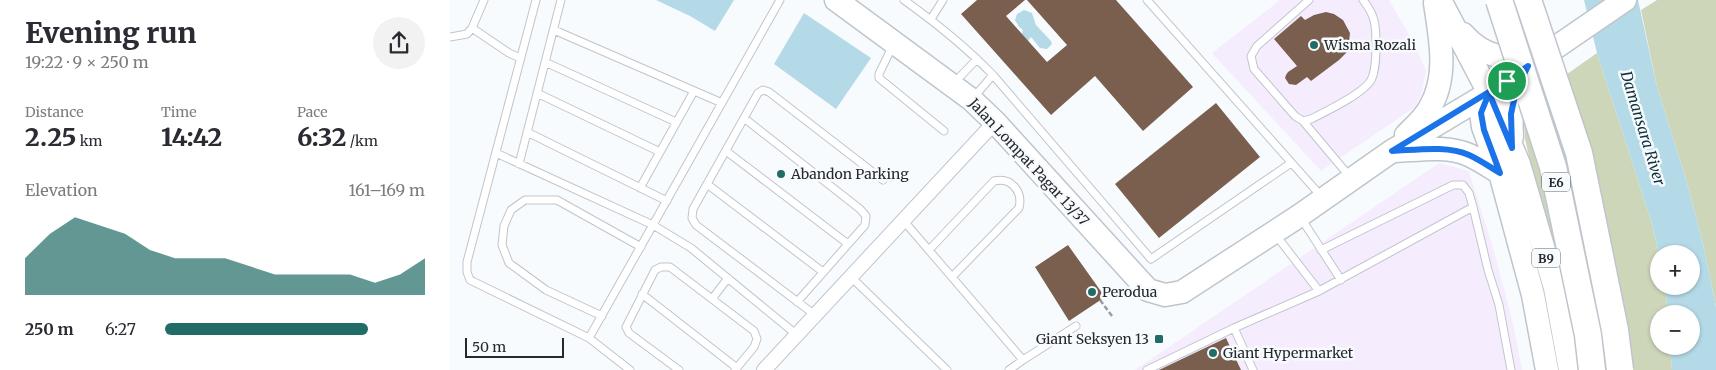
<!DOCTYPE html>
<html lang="en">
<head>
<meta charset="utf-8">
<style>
	:root { --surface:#fff; --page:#f2f2f3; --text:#2b2b33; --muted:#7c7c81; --accent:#226c67 }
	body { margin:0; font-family:Merriweather,serif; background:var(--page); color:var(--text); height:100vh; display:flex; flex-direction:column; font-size:19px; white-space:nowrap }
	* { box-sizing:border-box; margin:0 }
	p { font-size:16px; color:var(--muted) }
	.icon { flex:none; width:28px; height:28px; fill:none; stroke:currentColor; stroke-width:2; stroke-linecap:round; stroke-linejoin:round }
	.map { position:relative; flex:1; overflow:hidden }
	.side { display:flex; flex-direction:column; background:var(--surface); width:450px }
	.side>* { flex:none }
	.fabs { position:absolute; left:1200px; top:245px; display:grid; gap:10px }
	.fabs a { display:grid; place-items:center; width:50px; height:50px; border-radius:50%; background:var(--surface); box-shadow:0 1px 4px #0004; font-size:25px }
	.scale { position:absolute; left:15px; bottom:12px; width:99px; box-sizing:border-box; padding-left:5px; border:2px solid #26282c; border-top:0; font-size:14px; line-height:18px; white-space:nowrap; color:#26282c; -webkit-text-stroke:4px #f8fbfe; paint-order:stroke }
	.pin { position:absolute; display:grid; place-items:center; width:42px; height:42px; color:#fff; margin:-21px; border:2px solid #fff; border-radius:50%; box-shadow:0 1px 5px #0007 }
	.round { display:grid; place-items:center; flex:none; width:52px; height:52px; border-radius:26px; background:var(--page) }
	.headline { display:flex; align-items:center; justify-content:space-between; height:85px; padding:0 25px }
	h1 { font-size:28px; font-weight:800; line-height:38px }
	.metrics { display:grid; grid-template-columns:repeat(3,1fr); gap:8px; height:85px; padding:5px 25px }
	.metrics div { display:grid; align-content:center }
	.metrics b { font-size:25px; font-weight:800 }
	.metrics small { font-size:14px; font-weight:400 }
	.metrics p { font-size:14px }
	.chart { height:140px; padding:10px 25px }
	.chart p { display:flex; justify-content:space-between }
	.chart svg { width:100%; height:90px; margin-top:5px; fill:var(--accent); opacity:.7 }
	ul { padding:0 25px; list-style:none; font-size:16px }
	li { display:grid; grid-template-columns:80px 60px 1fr; align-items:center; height:38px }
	li i { height:12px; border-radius:6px; background:var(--accent) }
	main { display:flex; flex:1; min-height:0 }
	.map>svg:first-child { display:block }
</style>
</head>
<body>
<main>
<section class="side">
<div class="headline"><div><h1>Evening run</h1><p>19:22 · 9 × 250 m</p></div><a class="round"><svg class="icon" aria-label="share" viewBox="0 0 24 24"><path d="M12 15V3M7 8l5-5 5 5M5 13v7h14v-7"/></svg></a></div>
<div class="metrics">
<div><p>Distance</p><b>2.25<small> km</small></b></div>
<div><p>Time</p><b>14:42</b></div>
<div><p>Pace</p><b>6:32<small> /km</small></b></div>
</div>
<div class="chart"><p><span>Elevation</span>161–169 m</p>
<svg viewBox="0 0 160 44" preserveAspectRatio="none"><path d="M0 44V26L10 14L20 6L30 10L40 14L50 22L60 26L70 26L80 26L90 30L100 34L110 34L120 34L130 34L140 38L150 34L160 26V44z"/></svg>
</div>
<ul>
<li><b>250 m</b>6:27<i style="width:78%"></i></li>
</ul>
</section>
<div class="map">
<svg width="1266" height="370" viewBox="0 0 1266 370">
	<rect width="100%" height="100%" fill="#f8fbfe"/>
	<path fill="#f5ecfd" d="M830 0H939L966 47 976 71 971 95 965 107 871 171 762 53Z
		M989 163 1019 171 1044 251 1063 323 1072 370H685Z"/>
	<path fill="#ced6ba" d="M1207 0H1266V307L1253 244 1236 179 1207 87 1191 10Z
		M1147 53 1202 224 1209 254V286H1215L1218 314H1209V346H1220L1222 370H1124L1110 290 1075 139 1073 105Z"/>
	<path fill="#b5dae7" d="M206 0H284L265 31 240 16Z
		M1134 0H1188L1207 87 1236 179 1253 244 1266 307V370H1222L1220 346H1241V314H1218L1215 286H1241V254H1209L1202 224 1147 53Z
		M574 10 582 13 586 25 601 41 602 44 597 49 590 48 581 37 578 41 571 37 573 30 569 27 565 20 567 14Z
		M354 13 421 58 386 109 324 64Z"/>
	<path fill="#7a5f4f" d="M527 0H575L556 16 597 62 617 45 577 0H666L743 87 693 131 645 76 601 115 511 14Z
		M876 12 884 14 893 20 900 33 898 51 889 60 861 81 857 77 846 85 839 84 835 78 836 75 838 72 847 66 824 39 851 16 855 20 864 15Z
		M766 103 810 157 709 238 665 184Z
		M618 245 655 297 619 321 585 267Z
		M776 338 791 370H709Z"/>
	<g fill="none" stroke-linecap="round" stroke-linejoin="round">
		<defs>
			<path id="lane" d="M86 0 17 262V272L20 280 139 338 180 370
				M454 0C486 23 516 47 543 75L701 259 841 163
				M697 0 871 196
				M859 0 807 46 801 56 804 69 845 116 853 121 861 119C875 112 917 92 922 78 926 68 926 55 926 43 926 25 925 15 913 0
				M481 19 493 0
				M22 28 59 53 70 58
				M104 30 272 103
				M0 37 17 34 22 28 34 0
				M443 45 429 74V78L494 131
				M95 62 226 122
				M503 84 527 59
				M87 93 210 152
				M523 98 543 75
				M294 118 410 209 416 216 415 225 347 302
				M853 121 900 177
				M77 132 217 201
				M276 151 398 244
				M46 153 203 225 241 248 347 335
				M69 164 111 0
				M257 184 373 272
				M190 188 244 91
				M851 218 891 280
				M453 220 573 360 559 370
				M825 234 869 291
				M479 250 544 181C562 177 573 192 569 208L502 277
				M871 250 1003 185H1013L1019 193 1023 207
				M401 277 497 370
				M192 294 287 368
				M262 299 278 278
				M365 315 246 225 242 218 243 209 308 93 313 90 319 92 433 180
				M152 316 96 290 59 263 52 245 54 226 61 210 75 200H107L191 247
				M139 338 330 0
				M573 360 626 326
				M229 370 179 333 176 327 205 270 211 267H220L304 331 307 339 304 347 285 370
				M697 370 784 328
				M803 370 784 328 869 291 1023 207 1038 270 1049 305 1061 370"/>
			<path id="street" d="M314 370 545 122"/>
			<path id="primary" d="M386 0 522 100 545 122 698 290 715 295 732 292 849 216 942 151 1039 93 1175 0
				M990 0 1039 93 1069 164 1105 288 1120 370
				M1013 34C1033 57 1054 59 1083 59
				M1039 93 1031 113 1033 127 1050 173 1083 295 1097 370
				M956 135C964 127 974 118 979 109 999 77 990 38 985 3
				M1062 137C1060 106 1064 95 1077 67
				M946 151C969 150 997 145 1019 155 1030 160 1040 167 1050 173"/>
		</defs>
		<use href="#lane" stroke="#bfc5cd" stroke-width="9"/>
		<use href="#street" stroke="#bfc5cd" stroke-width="16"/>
		<use href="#primary" stroke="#bfc5cd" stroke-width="25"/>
		<path stroke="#9a9da0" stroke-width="2.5" stroke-dasharray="5 2.5" stroke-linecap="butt" d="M650 300 662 316"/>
		<use href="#lane" stroke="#fff" stroke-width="7"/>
		<use href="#street" stroke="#fff" stroke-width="14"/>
		<use href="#primary" stroke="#fff" stroke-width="22"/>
		<defs>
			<path id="highway-bridge" d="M1049 0 1103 167 1138 335 1142 370
				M1078 0 1129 153 1165 330 1170 370"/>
		</defs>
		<use href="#highway-bridge" stroke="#bfc5cd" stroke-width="29" stroke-linecap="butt"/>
		<use href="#highway-bridge" stroke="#fff" stroke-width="26"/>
	</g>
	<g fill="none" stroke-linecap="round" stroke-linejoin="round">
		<defs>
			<path id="route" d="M1057 81 942 151C966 150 997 145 1019 155 1030 160 1040 167 1050 173L1034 130 1031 113 1039 93 1062 148 1061 114 1066 91 1078 66 1057 81"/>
		</defs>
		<use href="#route" stroke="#fff" stroke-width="10"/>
		<use href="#route" stroke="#1a73e8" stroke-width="6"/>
	</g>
	<g fill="#226c67" stroke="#f8fbfe" stroke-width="2">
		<circle cx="864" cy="45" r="5"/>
		<circle cx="331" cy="174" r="5"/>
		<circle cx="642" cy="292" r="5"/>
		<rect x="704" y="334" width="10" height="10" rx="2.5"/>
		<circle cx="763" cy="353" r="5"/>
	</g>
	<g text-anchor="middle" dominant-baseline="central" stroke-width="5" stroke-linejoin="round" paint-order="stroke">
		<g fill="#f8fbfe" stroke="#65676b" stroke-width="1">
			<rect x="1092" y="172.5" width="28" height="19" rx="4"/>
			<rect x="1082" y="248.5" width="28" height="19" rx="4"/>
		</g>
		<g font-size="12" font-weight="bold" fill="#26282c">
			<text x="1106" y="182">E6</text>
			<text x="1096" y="258">B9</text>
		</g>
		<g font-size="14" fill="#26282c" stroke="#f8fbfe" text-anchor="start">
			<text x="874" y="45">Wisma Rozali</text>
			<text x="341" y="174">Abandon Parking</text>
			<text x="652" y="292">Perodua</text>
			<text x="699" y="339" text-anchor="end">Giant Seksyen 13</text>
			<text x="773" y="353">Giant Hypermarket</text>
		</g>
		<g font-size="14" fill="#26282c" stroke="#f8fbfe">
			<text transform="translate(579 162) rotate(47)">Jalan Lompat Pagar 13/37</text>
		</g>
		<g font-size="15" font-style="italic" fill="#0d303b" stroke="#f8fbfe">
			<text transform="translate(1193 128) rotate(73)">Damansara River</text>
		</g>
	</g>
</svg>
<div class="fabs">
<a>+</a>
<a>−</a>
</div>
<div class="scale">50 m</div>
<div class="pin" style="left:1057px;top:81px;background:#1e9e55"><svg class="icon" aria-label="arrive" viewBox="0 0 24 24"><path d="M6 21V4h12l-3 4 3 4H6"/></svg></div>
</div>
</main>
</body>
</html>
